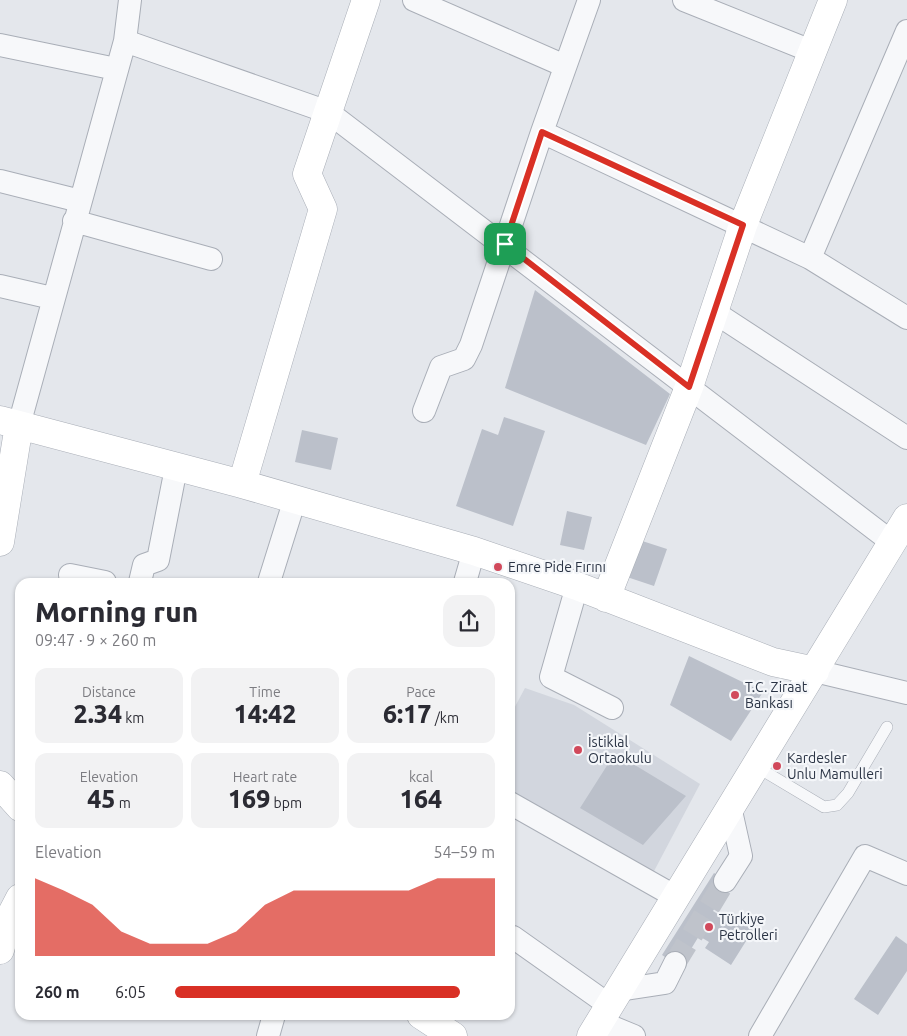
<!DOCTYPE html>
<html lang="en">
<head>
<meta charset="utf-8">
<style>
	:root { --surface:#fff; --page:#f2f2f3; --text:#2b2b33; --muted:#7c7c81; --accent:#d93025 }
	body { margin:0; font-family:Ubuntu,sans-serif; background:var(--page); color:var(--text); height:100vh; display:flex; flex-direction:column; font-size:19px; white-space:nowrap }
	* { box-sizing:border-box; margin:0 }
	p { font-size:16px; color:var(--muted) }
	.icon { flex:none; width:28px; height:28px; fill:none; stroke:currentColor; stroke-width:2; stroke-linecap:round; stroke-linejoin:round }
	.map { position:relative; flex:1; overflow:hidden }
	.drawer { position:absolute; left:15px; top:578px; width:500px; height:442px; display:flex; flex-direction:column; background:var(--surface); border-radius:15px; box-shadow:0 1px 4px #0004 }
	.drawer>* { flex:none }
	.pin { position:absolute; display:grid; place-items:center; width:42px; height:42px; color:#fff; margin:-21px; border-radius:10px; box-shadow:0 2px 8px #0006 }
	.round { display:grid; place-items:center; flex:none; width:52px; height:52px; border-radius:15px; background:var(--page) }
	.head { display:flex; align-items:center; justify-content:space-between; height:85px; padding:0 20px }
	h1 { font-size:28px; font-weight:800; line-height:38px }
	.metrics { display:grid; grid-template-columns:repeat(3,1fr); gap:8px; height:85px; padding:5px 20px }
	.metrics div { display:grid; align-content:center; border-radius:12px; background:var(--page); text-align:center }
	.metrics b { font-size:25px; font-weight:800 }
	.metrics small { font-size:14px; font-weight:400 }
	.metrics p { font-size:14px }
	.chart { height:140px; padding:10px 20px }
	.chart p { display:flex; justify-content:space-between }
	.chart svg { width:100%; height:90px; margin-top:5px; fill:var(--accent); opacity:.7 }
	ul { padding:0 20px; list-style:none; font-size:16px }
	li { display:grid; grid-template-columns:80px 60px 1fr; align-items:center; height:38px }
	li i { height:12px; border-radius:6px; background:var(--accent) }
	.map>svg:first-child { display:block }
</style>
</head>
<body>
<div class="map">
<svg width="907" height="1036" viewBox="0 0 907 1036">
	<rect width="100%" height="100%" fill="#e4e7ec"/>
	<path fill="#d2d6de" d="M525 688 574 705 700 784 653 873 510 791V716Z"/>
	<path fill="#bbc0ca" d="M535 290 670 394 646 445 505 388Z
		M504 417 545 431 513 526 456 506 482 429 498 435Z
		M302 430 338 438 331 470 295 462Z
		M567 511 592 517 584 550 560 545Z
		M633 538 667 549 654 586 621 575Z
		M689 656 763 692 731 741 670 705Z
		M615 753 686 796 643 845 580 808Z
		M714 873 730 883 713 911 727 920 730 915 753 930 731 965 705 948 709 942 699 936 680 967 662 955Z
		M896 936 907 944V971L878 1015 854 999Z"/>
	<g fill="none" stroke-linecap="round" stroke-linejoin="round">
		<path stroke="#bfc3cb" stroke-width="22" stroke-dasharray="22 11" stroke-linecap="butt" d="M675 963 725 881"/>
		<defs>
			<path id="lane" d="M757 767 824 807 837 805 848 793 887 727"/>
			<path id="street" d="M414 0 565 66
				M684 0 811 51
				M125 41 328 112 893 543
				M0 45 116 69
				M542 132 810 258 907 318
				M0 181 80 201
				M74 221 211 259
				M810 258 907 31
				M0 286 52 298
				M714 312 907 438
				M424 411 441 367 464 359 471 345 542 132 589 0
				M19 425 125 41 130 0
				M70 575 105 582
				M140 582 144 565 158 560 176 468
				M269 582 295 499
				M465 582 474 551
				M577 586 551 677 612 708
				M815 671 907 693
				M510 803 676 897
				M725 881 741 856 731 811
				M513 937 609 1005
				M619 990 665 983 675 963
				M600 1022 634 1036
				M268 1036 274 1015
				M760 1036 865 856 907 874"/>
			<path id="secondary" d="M0 420 242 484 474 551 577 586 773 662 815 671
				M242 484 323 209 307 174 366 0
				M0 542 19 425
				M606 598 689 387 743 225 833 0
				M0 785 20 807
				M0 950 8 921 20 898
				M421 1015 453 1036
				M591 1036 907 518"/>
		</defs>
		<use href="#lane" stroke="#a9aeb7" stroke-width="12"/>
		<use href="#street" stroke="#a9aeb7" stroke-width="24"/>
		<use href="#secondary" stroke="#a9aeb7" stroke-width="29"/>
		<use href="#lane" stroke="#f7f8fa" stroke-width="11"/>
		<use href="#street" stroke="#f7f8fa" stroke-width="22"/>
		<use href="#secondary" stroke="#fff" stroke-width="28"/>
	</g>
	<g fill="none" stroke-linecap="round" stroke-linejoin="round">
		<defs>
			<path id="route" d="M542 132 743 225 689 387 505 244Z"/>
		</defs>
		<use href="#route" stroke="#fff" stroke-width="10"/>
		<use href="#route" stroke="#d93025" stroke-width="6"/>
	</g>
	<g fill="#d1495b" stroke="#f4f6f9" stroke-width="2">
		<circle cx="498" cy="567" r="5"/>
		<circle cx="735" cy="695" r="5"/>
		<circle cx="578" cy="750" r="5"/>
		<circle cx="777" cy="766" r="5"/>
		<circle cx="709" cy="927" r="5"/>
	</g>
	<g text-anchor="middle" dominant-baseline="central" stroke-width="4.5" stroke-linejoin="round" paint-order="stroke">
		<g font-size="14" fill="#2b3445" stroke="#f4f6f9" text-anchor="start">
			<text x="508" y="567">Emre Pide Fırını</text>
			<text x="745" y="687">T.C. Ziraat<tspan x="745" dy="16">Bankası</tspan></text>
			<text x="588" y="742">İstiklal<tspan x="588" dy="16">Ortaokulu</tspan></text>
			<text x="787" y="758">Kardesler<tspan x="787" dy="16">Unlu Mamulleri</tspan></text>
			<text x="719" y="919">Türkiye<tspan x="719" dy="16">Petrolleri</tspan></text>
		</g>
	</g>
</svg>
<div class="pin" style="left:505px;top:244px;background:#1e9e55"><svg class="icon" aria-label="arrive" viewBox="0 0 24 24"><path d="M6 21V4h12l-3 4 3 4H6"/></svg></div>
<section class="drawer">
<div class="head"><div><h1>Morning run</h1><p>09:47 · 9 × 260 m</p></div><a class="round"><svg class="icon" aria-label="share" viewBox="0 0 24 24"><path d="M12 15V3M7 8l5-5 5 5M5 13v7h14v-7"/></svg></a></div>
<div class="metrics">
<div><p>Distance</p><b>2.34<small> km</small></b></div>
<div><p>Time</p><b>14:42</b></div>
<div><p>Pace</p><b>6:17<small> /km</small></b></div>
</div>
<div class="metrics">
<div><p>Elevation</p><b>45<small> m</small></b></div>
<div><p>Heart rate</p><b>169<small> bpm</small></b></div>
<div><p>kcal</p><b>164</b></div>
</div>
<div class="chart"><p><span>Elevation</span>54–59 m</p>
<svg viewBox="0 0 160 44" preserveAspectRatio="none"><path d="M0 44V6L10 12L20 19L30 32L40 38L50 38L60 38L70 32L80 19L90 12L100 12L110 12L120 12L130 12L140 6L150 6L160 6V44z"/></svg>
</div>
<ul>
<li><b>260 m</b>6:05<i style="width:89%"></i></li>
</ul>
</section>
</div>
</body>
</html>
